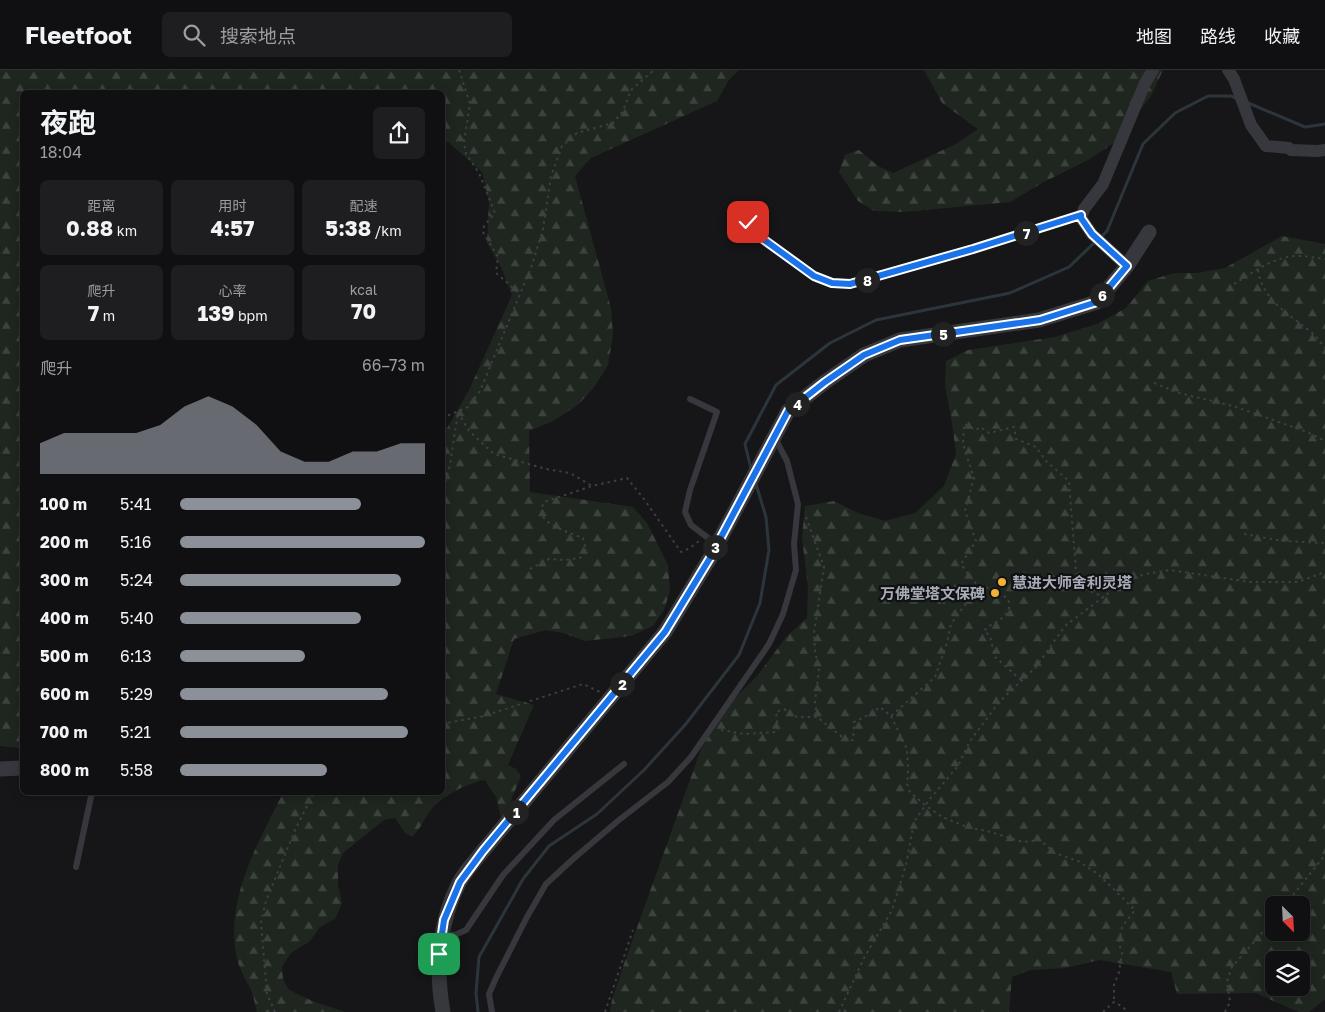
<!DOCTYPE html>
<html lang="zh">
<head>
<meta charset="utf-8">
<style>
	:root { --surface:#101012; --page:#1e1e20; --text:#f1f3f6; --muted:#9c9d9f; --line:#303032; --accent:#8c9099 }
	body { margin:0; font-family:"Golos Text","Noto Sans SC",sans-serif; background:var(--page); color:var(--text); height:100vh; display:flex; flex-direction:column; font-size:19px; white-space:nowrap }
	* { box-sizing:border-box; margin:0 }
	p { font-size:16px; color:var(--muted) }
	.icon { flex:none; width:28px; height:28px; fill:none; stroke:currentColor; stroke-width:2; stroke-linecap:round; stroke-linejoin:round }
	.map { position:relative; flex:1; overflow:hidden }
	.sheet { position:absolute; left:20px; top:20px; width:425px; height:705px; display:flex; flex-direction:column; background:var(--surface); border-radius:8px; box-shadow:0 2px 12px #0003,0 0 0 1px var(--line) }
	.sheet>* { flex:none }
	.needle { width:32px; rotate:156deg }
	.fabs { position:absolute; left:1265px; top:826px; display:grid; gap:10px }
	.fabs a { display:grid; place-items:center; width:45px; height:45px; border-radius:8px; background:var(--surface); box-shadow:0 2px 12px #0003,0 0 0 1px var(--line); font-size:25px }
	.pin { position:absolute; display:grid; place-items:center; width:42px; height:42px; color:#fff; margin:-21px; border-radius:10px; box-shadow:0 2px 8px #0006 }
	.km { position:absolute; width:25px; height:25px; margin:-12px; border-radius:50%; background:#222; color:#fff; font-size:14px; line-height:25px; text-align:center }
	.round { display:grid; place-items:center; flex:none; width:52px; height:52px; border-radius:8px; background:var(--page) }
	.summary { display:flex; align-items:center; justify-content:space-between; height:85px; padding:0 20px }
	h1 { font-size:28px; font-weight:700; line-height:38px }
	.stats { display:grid; grid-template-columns:repeat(3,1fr); gap:8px; height:85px; padding:5px 20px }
	.stats div { display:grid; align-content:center; border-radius:8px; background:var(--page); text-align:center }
	.stats b { font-size:21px; font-weight:700 }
	.stats small { font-size:14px; font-weight:400 }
	.stats p { font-size:14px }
	.chart { height:140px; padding:10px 20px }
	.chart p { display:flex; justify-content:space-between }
	.chart svg { width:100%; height:90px; margin-top:5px; fill:var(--accent); opacity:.7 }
	ul { padding:0 20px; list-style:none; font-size:16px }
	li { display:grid; grid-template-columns:80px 60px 1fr; align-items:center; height:38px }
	li i { height:12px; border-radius:6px; background:var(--accent) }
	header { display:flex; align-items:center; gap:30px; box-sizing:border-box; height:70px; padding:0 25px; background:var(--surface); border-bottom:1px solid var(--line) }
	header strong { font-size:24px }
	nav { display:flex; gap:28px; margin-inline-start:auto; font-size:18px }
	.search { width:350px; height:45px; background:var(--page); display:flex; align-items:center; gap:12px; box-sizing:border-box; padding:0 18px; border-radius:8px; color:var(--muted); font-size:19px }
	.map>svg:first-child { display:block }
</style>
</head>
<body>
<header>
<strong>Fleetfoot</strong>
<div class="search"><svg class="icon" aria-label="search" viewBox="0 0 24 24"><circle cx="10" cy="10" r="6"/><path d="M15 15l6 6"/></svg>搜索地点</div>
<nav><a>地图</a><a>路线</a><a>收藏</a></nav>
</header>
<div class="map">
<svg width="1325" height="942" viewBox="0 0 1325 942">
	<defs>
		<pattern id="forest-firs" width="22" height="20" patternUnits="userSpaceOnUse" patternTransform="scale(1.25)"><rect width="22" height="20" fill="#1e261f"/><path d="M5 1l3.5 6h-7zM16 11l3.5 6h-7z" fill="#3c433d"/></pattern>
	</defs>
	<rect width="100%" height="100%" fill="#161618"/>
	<path fill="url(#forest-firs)" fill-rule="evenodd" d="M0 0H739L729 10 717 31 591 88 575 106 611 238 613 265 608 295 595 316 578 335 553 351 529 361 530 422 633 437 647 453 668 495 670 521 664 540 653 556 631 566 585 571 563 563 546 560 514 569 496 624 534 635 508 695 516 699 521 706 502 752 496 727 485 710C466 714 443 725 430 741 424 750 420 759 412 767L405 763 395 748 384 750 343 783 338 795V815L342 833 335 849 320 857 310 871 291 883 282 896 283 909 289 920 312 931 345 942H257C255 935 254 927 251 920 246 910 239 899 237 888 224 830 258 773 283 723L442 722 443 365 469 320 512 225 501 197 487 173 489 132 482 102 448 72 443 71 442 22H22V678L0 676Z
		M924 0H1163L1151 26 1115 72 1090 89 1042 113 1010 132 904 142 874 141 858 131 839 102 845 85 859 80 878 96 893 103 956 74 978 59 942 33Z
		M1282 166 1325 174V929L1309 942H1299L1255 923 1177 924 1171 902 1099 890 1066 898 1031 900 1012 907 1009 942H610L612 930 625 891 701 679 728 635 758 605 786 567 807 548 808 518 802 467 805 436 834 431 858 443 885 451 915 443 944 416 956 384 952 352 945 316 946 291 968 280 1055 267 1097 254 1126 238 1148 211 1174 203H1197L1225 198ZM1274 835H1301V862H1274ZM1274 890H1301V918H1274Z"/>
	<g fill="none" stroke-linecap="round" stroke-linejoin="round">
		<path stroke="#2c353c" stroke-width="3" d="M1246 32 1305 57 1325 54
			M1100 168 1107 161 1143 74 1175 43 1208 26H1231L1238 29
			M751 399 745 374 776 315 830 273 876 250 1010 223 1069 197 1095 172
			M478 942 476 923 479 887 523 809 549 776 597 744 644 700 685 655 739 585 760 533 769 480 766 447 756 414"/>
		<path stroke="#3d3f44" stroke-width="2" stroke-dasharray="2.5 4" stroke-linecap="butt" d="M459 0 470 34 464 72 466 84 479 103 495 143 484 156 483 162 498 187 496 203 519 223
			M1258 200C1263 232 1290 244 1312 263 1317 267 1321 273 1325 278
			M1234 214C1254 202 1274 186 1298 186 1307 186 1316 188 1325 189
			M1325 307 1324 310 1325 311
			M1154 313 1179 323 1233 336 1307 362 1325 371
			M458 342 469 361 494 384 546 399 570 403 592 416
			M442 348 468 337 480 321 532 195 543 159 551 106 562 76 577 63 613 53 623 41 631 20 654 0
			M442 424 450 395 458 342
			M806 447 824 497 814 563 815 581 819 600 815 632 817 647 847 671 853 670 854 652 872 643 880 637 891 646 935 607 947 573 951 554 980 514
			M1244 464 1283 471 1325 473
			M530 499 549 489 565 490 580 488 585 476 583 468C573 464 544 455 542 444 541 440 542 436 544 432L592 416 627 408 644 429 681 482 690 478 699 471
			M1021 610 995 587 990 566 984 561C990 553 1000 552 1006 544 1020 524 986 519 976 513 970 509 965 499 961 494L976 471 965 441 974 408 963 374 964 354 976 360 980 357 989 363 1014 357 1016 369 1036 377 1046 391 1069 411 1076 502 1080 517 1104 527
			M891 646 907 679 908 701 907 714 910 722 925 735 942 747 970 758 987 761 1023 772 1040 770 1055 783 1078 791 1098 804 1135 840 1122 857 1119 873 1122 883 1119 902 1114 915V932
			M442 654 484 646 583 614 600 622
			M721 660 744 664 776 662 778 658 776 642 784 639 797 647H817
			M1285 835 1325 785
			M275 942 267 924 261 852 266 831 295 760 314 722
			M605 942 633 860
			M839 942 864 888 892 840 906 795 914 752 929 730 958 696 970 671 1000 631 1036 597 1065 556 1123 512 1145 504 1170 500 1250 512H1298L1325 502
			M1103 942 1114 932 1123 937 1127 942
			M1225 942 1230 932 1227 911 1232 897 1274 849"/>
		<path stroke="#37383d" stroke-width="6" d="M748 152 763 169 814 206 832 213 851 214 973 179 1081 145
			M690 329 717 342 690 420 685 442 691 455 716 474
			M76 797 92 722
			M442 864 455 865 466 860 503 805 554 750 624 694
			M492 942 489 924 496 908 527 847 546 814 573 789 619 750 668 712 691 687 769 574 783 544 796 500 794 474 798 434 787 391 775 368"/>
		<path stroke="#37383d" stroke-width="12" d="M1228 0 1234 9 1251 55 1266 76 1289 78 1291 80 1317 81 1325 80
			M1127 196 1092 164 1081 148 1084 139 1103 114 1145 13 1153 0"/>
		<path stroke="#37383d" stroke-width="15" d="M0 699 22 698
			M443 942C435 898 439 852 459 813 465 801 475 791 483 781L665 562 710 488 788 341 825 312 864 285 900 270 1039 250 1097 232 1127 196 1149 162"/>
	</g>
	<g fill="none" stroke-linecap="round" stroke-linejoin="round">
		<defs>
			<path id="route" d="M439 884 444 850 460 812 483 781 665 562 710 488 788 341 825 312 864 285 900 270 1040 250 1097 232 1127 196 1092 164 1081 148V145L973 179 850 214 832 213 814 206 763 169 748 152"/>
		</defs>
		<use href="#route" stroke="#fff" stroke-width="10"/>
		<use href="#route" stroke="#1a73e8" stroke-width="6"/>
	</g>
	<g fill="#f2b134" stroke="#111113" stroke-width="2">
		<circle cx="1002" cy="512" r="5"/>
		<circle cx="995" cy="523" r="5"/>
	</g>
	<g text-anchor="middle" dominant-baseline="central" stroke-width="4.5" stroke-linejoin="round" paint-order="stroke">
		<g font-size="15" font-weight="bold" fill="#a8adb8" stroke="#111113" text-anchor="start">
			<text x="1012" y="512">慧进大师舍利灵塔</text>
			<text x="985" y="523" text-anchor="end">万佛堂塔文保碑</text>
		</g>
	</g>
</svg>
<div class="fabs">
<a><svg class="needle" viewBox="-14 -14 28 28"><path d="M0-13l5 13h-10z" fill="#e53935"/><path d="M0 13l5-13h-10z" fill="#9c9d9f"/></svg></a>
<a><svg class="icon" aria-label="layers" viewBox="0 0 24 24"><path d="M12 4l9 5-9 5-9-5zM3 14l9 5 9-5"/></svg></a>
</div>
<div class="pin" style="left:439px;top:884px;background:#1e9e55"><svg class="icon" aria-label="arrive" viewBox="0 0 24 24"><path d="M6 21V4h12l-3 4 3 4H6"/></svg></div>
<div class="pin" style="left:748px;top:152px;background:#d93025"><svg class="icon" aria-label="check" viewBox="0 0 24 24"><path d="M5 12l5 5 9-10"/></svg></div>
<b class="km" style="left:516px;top:742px">1</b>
<b class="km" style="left:622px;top:614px">2</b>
<b class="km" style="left:715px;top:477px">3</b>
<b class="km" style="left:797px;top:334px">4</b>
<b class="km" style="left:943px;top:264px">5</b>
<b class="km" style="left:1102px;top:225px">6</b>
<b class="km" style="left:1026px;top:163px">7</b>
<b class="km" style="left:867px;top:210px">8</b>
<section class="sheet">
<div class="summary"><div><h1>夜跑</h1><p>18:04</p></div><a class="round"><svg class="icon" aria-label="share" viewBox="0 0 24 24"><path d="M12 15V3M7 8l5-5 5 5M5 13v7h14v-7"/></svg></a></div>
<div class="stats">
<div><p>距离</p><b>0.88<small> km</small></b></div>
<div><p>用时</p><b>4:57</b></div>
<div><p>配速</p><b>5:38<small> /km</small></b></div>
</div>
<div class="stats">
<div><p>爬升</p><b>7<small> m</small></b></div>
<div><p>心率</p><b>139<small> bpm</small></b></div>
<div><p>kcal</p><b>70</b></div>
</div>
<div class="chart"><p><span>爬升</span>66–73 m</p>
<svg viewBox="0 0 160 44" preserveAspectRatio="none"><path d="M0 44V29L10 24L20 24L30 24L40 24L50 20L60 11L70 6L80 11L90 20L100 33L110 38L120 38L130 33L140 33L150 29L160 29V44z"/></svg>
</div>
<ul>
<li><b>100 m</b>5:41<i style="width:74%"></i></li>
<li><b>200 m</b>5:16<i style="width:100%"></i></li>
<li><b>300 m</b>5:24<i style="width:90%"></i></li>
<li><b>400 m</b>5:40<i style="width:74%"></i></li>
<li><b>500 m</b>6:13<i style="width:51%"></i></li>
<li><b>600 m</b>5:29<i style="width:85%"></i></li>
<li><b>700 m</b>5:21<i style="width:93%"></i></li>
<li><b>800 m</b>5:58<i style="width:60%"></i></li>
</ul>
</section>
</div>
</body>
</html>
